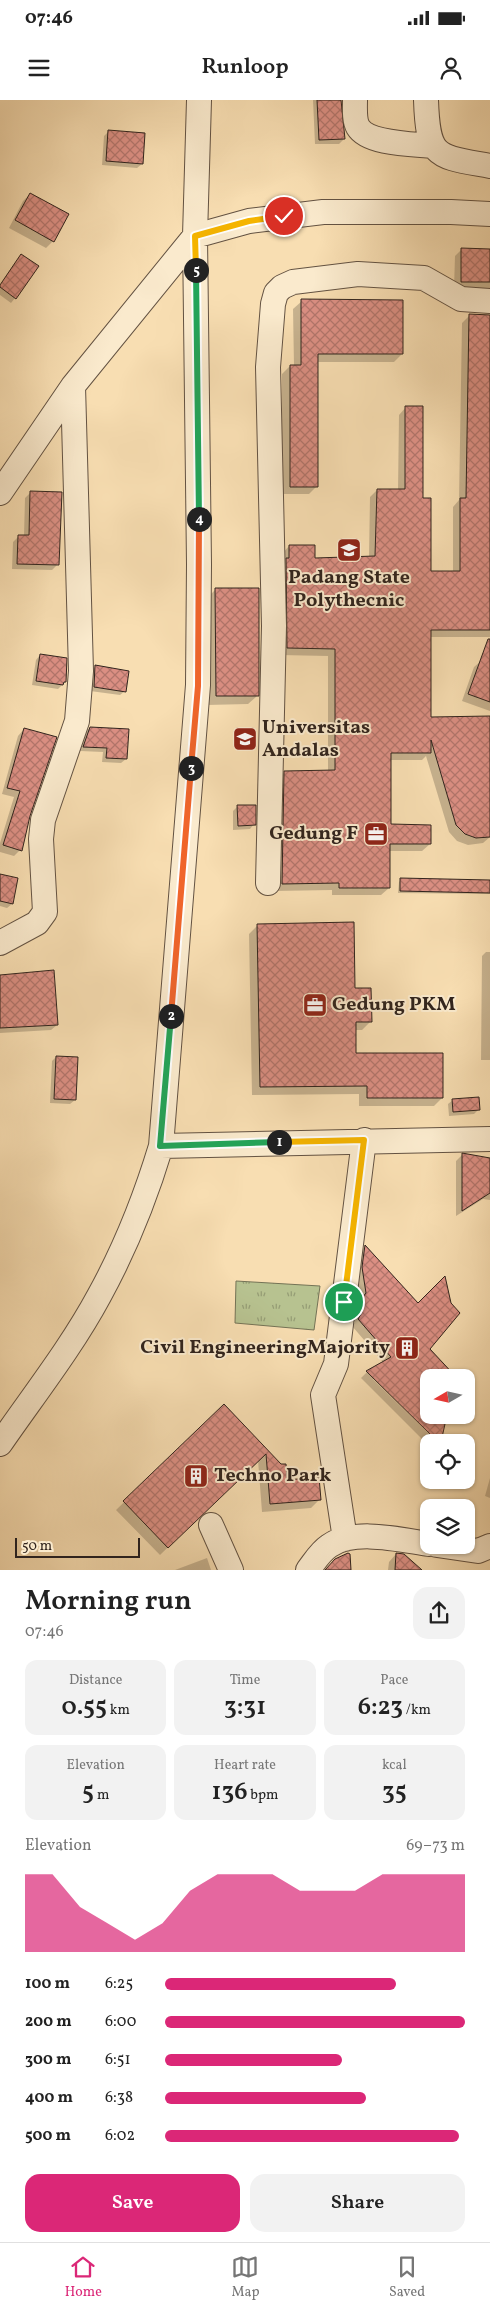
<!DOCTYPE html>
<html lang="en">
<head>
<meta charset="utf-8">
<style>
	:root { --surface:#fff; --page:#f2f2f2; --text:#222; --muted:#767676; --line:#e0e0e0; --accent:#db2777 }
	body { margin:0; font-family:Vollkorn,serif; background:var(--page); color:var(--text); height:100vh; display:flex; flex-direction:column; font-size:19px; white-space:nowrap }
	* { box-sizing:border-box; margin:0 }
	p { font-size:16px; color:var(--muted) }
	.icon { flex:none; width:28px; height:28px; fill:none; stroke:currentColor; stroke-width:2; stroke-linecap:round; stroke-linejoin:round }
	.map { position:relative; height:1470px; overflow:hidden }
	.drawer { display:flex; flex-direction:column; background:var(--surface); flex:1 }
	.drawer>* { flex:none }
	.needle { width:32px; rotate:261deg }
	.tools { position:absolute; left:420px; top:1269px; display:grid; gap:10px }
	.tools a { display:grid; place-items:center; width:55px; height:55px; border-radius:10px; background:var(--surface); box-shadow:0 1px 4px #0004; font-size:25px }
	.scale { position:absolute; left:15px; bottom:12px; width:125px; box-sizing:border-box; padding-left:5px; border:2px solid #31241d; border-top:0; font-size:14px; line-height:18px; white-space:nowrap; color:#31241d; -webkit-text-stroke:4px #faeacd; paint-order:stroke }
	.pin { position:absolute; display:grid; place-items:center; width:42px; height:42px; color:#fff; margin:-21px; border:2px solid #fff; border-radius:50%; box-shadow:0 1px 5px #0007 }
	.km { position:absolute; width:25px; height:25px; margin:-12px; border-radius:50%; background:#222; color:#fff; font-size:14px; line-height:25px; text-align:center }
	.round { display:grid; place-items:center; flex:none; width:52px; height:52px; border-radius:15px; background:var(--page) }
	.head { display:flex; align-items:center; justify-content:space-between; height:85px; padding:0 25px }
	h1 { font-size:28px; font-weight:600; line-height:38px }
	.metrics { display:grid; grid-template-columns:repeat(3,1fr); gap:8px; height:85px; padding:5px 25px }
	.metrics div { display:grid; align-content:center; border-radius:12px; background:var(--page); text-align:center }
	.metrics b { font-size:25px; font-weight:600 }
	.metrics small { font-size:14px; font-weight:400 }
	.metrics p { font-size:14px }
	.chart { height:140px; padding:10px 25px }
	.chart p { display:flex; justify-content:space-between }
	.chart svg { width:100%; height:90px; margin-top:5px; fill:var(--accent); opacity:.7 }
	.primary-button { display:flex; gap:10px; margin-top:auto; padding:10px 25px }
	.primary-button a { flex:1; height:58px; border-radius:15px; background:var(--accent); color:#fff; font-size:20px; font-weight:600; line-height:58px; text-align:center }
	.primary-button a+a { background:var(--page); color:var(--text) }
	ul { padding:0 25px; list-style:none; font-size:16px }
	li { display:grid; grid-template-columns:80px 60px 1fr; align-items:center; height:38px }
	li i { height:12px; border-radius:6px; background:var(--accent) }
	.status { display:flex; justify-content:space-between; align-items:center; height:35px; padding:0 25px; background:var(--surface); direction:ltr }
	.status svg { height:14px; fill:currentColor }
	header { display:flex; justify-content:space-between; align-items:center; height:65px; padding:0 25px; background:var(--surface); font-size:22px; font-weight:600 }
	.menu { display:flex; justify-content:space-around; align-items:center; height:70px; border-top:1px solid var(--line); background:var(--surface); font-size:14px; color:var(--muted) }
	.menu a { display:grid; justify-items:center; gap:2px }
	.menu .active { color:var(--accent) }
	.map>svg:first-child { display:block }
</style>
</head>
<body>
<div class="status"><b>07:46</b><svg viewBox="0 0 49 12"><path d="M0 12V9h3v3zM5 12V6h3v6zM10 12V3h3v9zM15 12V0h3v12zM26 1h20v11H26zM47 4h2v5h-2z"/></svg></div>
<header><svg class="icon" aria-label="menu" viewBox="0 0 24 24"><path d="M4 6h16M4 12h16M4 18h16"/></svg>Runloop<svg class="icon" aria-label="person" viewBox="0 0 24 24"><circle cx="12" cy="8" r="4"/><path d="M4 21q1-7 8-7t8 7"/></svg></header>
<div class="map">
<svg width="490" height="1470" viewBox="0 0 490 1470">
	<defs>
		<pattern id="grass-tufts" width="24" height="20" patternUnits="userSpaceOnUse" patternTransform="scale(1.25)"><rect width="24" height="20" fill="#b7c290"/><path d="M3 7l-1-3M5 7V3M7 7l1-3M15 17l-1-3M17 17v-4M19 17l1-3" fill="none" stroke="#959d75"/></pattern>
		<pattern id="building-cross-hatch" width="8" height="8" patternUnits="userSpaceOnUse" patternTransform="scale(1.25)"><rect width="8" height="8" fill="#db8f83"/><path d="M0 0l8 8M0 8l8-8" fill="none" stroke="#b2756b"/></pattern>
	</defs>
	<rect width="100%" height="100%" fill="#f8deb2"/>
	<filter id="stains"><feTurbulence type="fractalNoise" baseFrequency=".004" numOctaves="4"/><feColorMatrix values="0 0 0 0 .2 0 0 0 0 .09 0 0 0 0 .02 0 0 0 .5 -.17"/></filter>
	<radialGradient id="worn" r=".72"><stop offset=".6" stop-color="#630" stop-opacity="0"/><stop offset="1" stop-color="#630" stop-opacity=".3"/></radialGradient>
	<path fill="url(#grass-tufts)" stroke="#747356" d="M236 1181 320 1186 314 1230 235 1223Z"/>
	<path fill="#0003" d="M313 0H341L340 14 344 39 339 44H315Z
		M109 31 142 64 137 68 102 65 104 36Z
		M30 94 53 141 46 148 9 128 23 101Z
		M462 149 490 150V189L454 188 455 156Z
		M17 160 15 198 11 203 0 195V185Z
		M302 201 402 254 394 262H317V386L309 394H282V274L290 266H294L293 209Z
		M490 215V537H430V619L490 631V737L483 743 468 745 457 741 449 732 426 656 422 660H390L389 726 430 744 422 751H389V788L381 795H332V790L275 791 277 679 285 672 328 671V556L280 555 282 454 289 446 313 460 369 458 370 397 377 390H398L399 315 406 307 422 399 429 472H453V407L459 400 462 223 469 216Z
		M31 392 58 464 52 470 12 469 13 442 19 436H24L25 398Z
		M216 489 257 596 248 604 207 605V498Z
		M40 555 65 582 58 589 32 585 36 560Z
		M481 561 490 564V611L462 601 474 567Z
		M95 567 125 591 120 595 90 591 91 571Z
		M90 628 126 659 121 663 102 662 103 652 80 651 85 632Z
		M24 629 29 715 20 750 14 756 0 752V743L14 697 2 694 18 636Z
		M255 706 254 724 250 729 233 730V711L237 707Z
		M0 775 12 804 7 808 0 806Z
		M401 780 490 781V794L398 793 399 782Z
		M258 825 354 890 371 921 362 930H354L355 954 442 998 434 1006H359V994L252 995 249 834Z
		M486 852H490V960H481L482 856Z
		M0 876 57 925 51 930 0 933Z
		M56 957 75 1000 70 1004 50 1003 52 961Z
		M453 1000 479 1009 474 1014 449 1016 448 1004Z
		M462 1055 490 1059V1100L483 1099 456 1116V1061Z
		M365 1147 418 1205 429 1249V1315H446L440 1342H437V1339L375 1278 373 1279 437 1342H429V1346L361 1278 367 1272 383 1262 352 1226 355 1222 351 1212 360 1201 356 1174 358 1153Z
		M224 1305 281 1365 286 1381 320 1399 311 1408 262 1412 258 1360 160 1455 116 1410Z
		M490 1378V1398L485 1396Z
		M396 1454 420 1470H388L389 1462Z
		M207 1458 211 1470H175Z"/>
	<path fill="url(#building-cross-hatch)" stroke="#31241d" d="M317 0H341L345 39 319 40Z
		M108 30 145 33 143 64 106 61Z
		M30 93 69 114 54 142 15 120Z
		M461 148 490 149V182H461Z
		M21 154 39 166 16 199 0 187V185Z
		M301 199 403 200V254H318V387H290V265H301Z
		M469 214 490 215V530H431V617L490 616V737L476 738 465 734 456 725 431 640V653H391V724L431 725V744H390V788H339V783L282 784 284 671 335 670V549L287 548 286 458H289V445H315V458L375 456 377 389H405V306H423V398H431V471H460V398H466Z
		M30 391 62 392 59 465 17 464 18 435H29Z
		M215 488H259V596H216Z
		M488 539H490V602L468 594Z
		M40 554 67 558 66 582H64L63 585 36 581Z
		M95 565 129 571 126 592 94 587Z
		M90 627 129 629 127 659 106 658 107 648 83 647Z
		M24 628 57 637 30 716 22 751 3 745 20 691 7 688Z
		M237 705H256V725L238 726Z
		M0 774 18 778 13 804 0 801Z
		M400 778 490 780V793L400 791Z
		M354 822 355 888H371L372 922H356V953H443V998H367V986L260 987 257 824Z
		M54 870 58 925 0 928V875Z
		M56 956 78 957 76 1000 54 999Z
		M479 997 480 1010 453 1012 452 999Z
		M462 1053 490 1058V1093L462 1111Z
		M365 1145 418 1203 445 1176 451 1203 460 1213 430 1249 457 1278H429V1315H447L441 1342H438L366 1271 391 1257 358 1219 361 1214 357 1204 366 1193 362 1167Z
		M224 1304 281 1364H286L287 1380 319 1377 321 1400 270 1404 266 1354 168 1448 123 1401Z
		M348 1453 350 1454 351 1470H325L335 1459Z
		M396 1453 404 1454 422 1470H395Z"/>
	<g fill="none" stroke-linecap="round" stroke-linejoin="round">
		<defs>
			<path id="minor" d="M355 0C355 8 354 20 358 27 368 44 413 44 432 46
				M426 0C428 59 436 56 490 66
				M0 393 73 286 195 136 249 121 323 112H451L490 114
				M268 783 274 526 268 267 273 204 276 193 282 187 293 182 358 174 424 178 461 199 490 201
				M0 843 37 823 45 812 41 739 43 720 77 621 81 571 73 286
				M161 1046 490 1039
				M0 1344C33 1296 71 1248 99 1196 126 1147 145 1099 161 1046L198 585 199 464 195 136 199 0
				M211 1425 231 1470
				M345 1439 323 1295 336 1264 364 1040
				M437 1445 478 1451 490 1446
				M308 1470C315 1461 320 1452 329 1446 354 1428 401 1440 429 1444"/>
		</defs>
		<use href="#minor" stroke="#635242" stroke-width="26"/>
		<use href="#minor" stroke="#faeacd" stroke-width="24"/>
	</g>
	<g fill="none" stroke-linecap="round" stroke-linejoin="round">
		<defs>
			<path id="split-1" d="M279 1042 364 1040 344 1202"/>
			<path id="split-2" d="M171 916 160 1046 279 1042"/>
			<path id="split-3" d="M171 916 191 668"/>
			<path id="split-4" d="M191 668 198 586 199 419"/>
			<path id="split-5" d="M196 170 199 419"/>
			<path id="split-6" d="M196 170 195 136 249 121 284 116"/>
		</defs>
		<use href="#split-1" stroke="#fff" stroke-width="10"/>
		<use href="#split-2" stroke="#fff" stroke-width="10"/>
		<use href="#split-3" stroke="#fff" stroke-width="10"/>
		<use href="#split-4" stroke="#fff" stroke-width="10"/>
		<use href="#split-5" stroke="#fff" stroke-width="10"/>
		<use href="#split-6" stroke="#fff" stroke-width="10"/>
		<use href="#split-1" stroke="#f5b400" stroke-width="6"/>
		<use href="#split-2" stroke="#22a559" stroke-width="6"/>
		<use href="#split-3" stroke="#f0652b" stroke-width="6"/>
		<use href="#split-4" stroke="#f0652b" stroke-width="6"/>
		<use href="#split-5" stroke="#22a559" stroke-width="6"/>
		<use href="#split-6" stroke="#f5b400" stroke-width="6"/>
	</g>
	<defs>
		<symbol id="university-square" viewBox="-11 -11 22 22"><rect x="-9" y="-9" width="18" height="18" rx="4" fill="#8f2418" stroke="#faeacd"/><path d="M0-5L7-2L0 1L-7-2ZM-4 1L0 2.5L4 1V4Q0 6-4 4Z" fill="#fff"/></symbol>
		<symbol id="office-square" viewBox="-11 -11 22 22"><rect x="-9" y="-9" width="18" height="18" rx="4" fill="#8f2418" stroke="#faeacd"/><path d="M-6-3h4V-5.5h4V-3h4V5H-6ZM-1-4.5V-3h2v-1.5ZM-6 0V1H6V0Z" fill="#fff"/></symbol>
		<symbol id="building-square" viewBox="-11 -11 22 22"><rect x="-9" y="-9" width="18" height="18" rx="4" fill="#8f2418" stroke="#faeacd"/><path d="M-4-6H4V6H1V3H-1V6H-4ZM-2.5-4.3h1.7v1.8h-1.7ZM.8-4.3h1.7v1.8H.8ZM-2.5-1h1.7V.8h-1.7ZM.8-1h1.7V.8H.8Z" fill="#fff"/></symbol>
	</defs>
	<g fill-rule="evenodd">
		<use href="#university-square" x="335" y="436" width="28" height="28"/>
		<use href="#university-square" x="231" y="625" width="28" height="28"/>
		<use href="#office-square" x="362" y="720" width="28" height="28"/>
		<use href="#office-square" x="301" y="891" width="28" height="28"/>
		<use href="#building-square" x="393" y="1234" width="28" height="28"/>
		<use href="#building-square" x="182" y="1362" width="28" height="28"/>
	</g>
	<g text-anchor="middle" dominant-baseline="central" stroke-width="4" stroke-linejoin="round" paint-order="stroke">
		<g font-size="20" font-weight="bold" fill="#31241d" stroke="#faeacd" text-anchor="start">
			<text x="349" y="478" text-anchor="middle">Padang State<tspan x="349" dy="23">Polythecnic</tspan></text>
			<text x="262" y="628">Universitas<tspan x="262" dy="23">Andalas</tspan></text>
			<text x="358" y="734" text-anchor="end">Gedung F</text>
			<text x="332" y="905">Gedung PKM</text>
			<text x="390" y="1248" text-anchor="end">Civil EngineeringMajority</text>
			<text x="214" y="1376">Techno Park</text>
		</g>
	</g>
	<rect width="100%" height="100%" filter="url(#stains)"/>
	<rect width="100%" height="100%" fill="url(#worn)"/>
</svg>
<div class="tools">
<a><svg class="needle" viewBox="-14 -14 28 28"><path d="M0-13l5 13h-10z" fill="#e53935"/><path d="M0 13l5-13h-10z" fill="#767676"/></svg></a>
<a><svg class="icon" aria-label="locate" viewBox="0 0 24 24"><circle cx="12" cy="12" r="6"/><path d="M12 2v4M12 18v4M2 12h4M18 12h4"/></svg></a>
<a><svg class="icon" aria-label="layers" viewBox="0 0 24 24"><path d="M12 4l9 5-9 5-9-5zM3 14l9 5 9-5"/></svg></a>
</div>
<div class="scale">50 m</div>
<div class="pin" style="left:344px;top:1202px;background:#1e9e55"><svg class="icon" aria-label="arrive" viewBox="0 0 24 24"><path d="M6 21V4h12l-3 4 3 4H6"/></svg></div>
<div class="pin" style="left:284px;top:116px;background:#d93025"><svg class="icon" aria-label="check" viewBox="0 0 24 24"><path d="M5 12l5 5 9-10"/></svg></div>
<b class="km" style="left:279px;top:1042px">1</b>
<b class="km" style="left:171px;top:916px">2</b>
<b class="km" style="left:191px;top:668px">3</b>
<b class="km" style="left:199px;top:419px">4</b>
<b class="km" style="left:196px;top:170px">5</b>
</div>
<section class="drawer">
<div class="head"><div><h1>Morning run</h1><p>07:46</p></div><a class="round"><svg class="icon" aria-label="share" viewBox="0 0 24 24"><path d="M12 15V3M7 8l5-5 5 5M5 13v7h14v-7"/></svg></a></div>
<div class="metrics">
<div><p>Distance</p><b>0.55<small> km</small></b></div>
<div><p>Time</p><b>3:31</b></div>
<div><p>Pace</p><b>6:23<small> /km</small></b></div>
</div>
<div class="metrics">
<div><p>Elevation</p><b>5<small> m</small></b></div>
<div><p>Heart rate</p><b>136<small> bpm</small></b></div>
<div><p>kcal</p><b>35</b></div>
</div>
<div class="chart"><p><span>Elevation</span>69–73 m</p>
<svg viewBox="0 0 160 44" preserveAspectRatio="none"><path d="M0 44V6L10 6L20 22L30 30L40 38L50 30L60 14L70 6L80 6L90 6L100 14L110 14L120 14L130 6L140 6L150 6L160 6V44z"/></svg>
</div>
<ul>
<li><b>100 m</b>6:25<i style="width:77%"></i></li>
<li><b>200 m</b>6:00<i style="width:100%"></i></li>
<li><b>300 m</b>6:51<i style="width:59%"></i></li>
<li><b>400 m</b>6:38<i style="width:67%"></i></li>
<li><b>500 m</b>6:02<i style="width:98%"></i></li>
</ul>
<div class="primary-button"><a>Save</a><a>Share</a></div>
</section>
<nav class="menu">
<a class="active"><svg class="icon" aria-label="home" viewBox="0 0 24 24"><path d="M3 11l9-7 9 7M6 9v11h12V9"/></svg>Home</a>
<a><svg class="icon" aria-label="map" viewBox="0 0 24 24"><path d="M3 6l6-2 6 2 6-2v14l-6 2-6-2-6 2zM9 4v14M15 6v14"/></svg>Map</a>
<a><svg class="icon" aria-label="saved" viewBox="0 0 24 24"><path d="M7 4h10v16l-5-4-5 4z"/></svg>Saved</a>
</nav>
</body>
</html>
